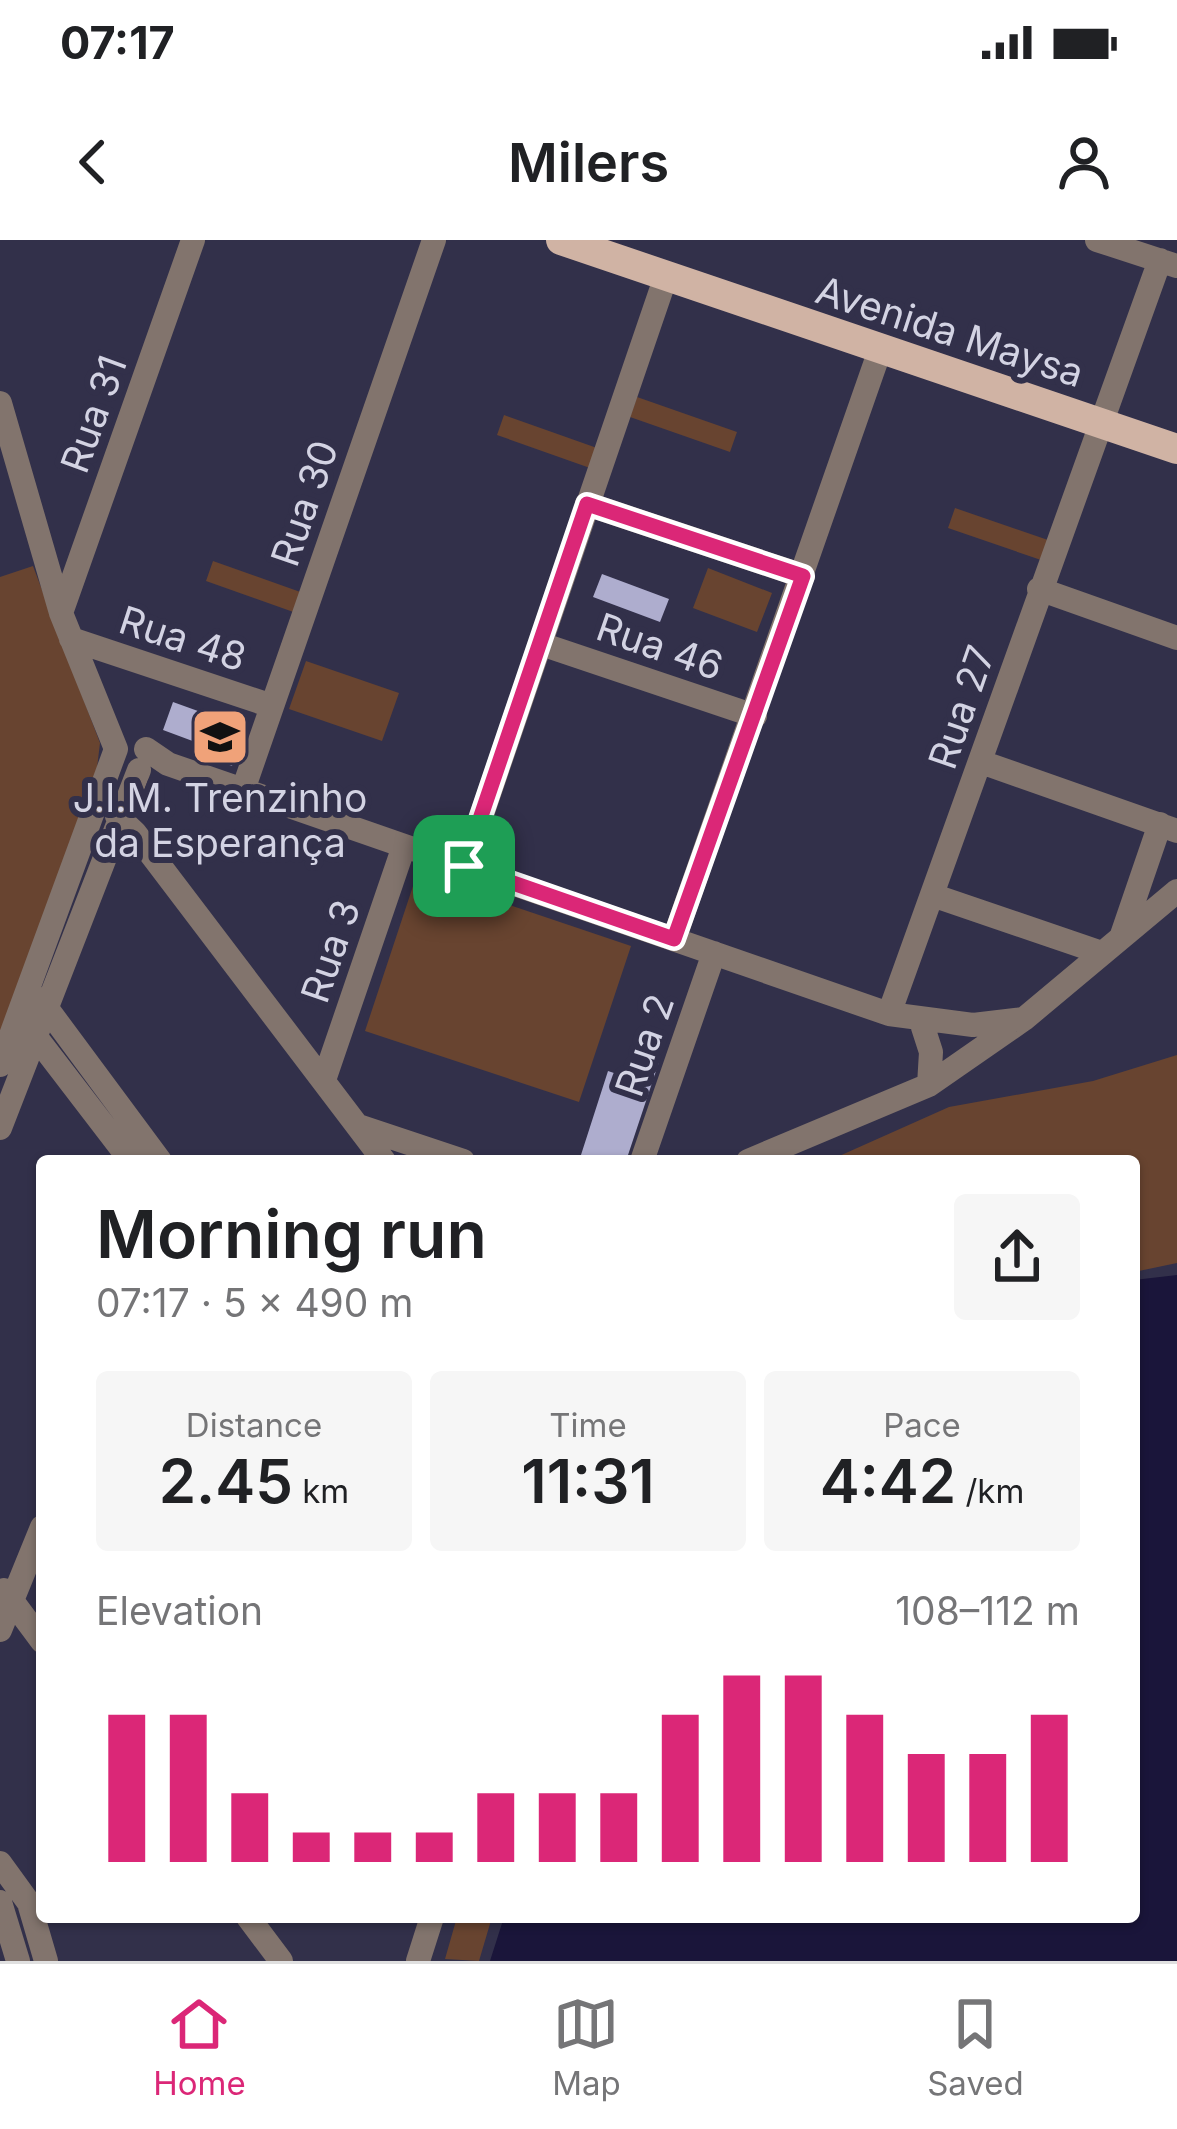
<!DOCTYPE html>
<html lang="en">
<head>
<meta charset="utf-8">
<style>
	:root { --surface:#fff; --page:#f6f6f6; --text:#202124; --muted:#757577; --line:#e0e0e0; --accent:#db2777 }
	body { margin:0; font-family:Inter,sans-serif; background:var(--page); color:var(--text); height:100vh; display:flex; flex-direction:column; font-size:45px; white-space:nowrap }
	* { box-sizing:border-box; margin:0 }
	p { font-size:39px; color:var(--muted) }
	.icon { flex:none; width:66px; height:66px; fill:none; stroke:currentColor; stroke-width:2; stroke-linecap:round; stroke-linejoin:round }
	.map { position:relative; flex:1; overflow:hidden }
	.details { position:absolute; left:36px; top:915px; width:1104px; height:768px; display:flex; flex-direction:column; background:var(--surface); border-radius:12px; box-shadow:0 3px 9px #0004 }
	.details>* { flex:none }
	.pin { position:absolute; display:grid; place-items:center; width:102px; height:102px; color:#fff; margin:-51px; border-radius:24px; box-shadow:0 6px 18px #0006 }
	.round { display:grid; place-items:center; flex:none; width:126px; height:126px; border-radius:12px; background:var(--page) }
	.head { display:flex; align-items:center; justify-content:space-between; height:204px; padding:0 60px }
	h1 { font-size:66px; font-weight:600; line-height:90px }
	.stats { display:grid; grid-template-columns:repeat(3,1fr); gap:18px; height:204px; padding:12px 60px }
	.stats div { display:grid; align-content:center; border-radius:12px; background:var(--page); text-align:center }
	.stats b { font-size:60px; font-weight:600 }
	.stats small { font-size:33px; font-weight:400 }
	.stats p { font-size:33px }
	.chart { height:336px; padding:24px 60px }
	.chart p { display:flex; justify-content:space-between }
	.chart svg { width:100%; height:216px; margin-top:12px; stroke:var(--accent); stroke-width:6 }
	.status { display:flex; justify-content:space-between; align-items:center; height:84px; padding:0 60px; background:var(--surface); direction:ltr }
	.status svg { height:33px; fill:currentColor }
	header { display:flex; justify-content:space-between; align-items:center; height:156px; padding:0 60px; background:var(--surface); font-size:54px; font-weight:600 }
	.tab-bar { display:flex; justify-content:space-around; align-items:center; height:168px; border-top:3px solid var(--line); background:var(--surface); font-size:33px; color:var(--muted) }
	.tab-bar a { display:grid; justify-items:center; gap:6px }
	.tab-bar .selected { color:var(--accent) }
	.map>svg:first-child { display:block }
</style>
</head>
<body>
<div class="status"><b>07:17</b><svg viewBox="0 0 49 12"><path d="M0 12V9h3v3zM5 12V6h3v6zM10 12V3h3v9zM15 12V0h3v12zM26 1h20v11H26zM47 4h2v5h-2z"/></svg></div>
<header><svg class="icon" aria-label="back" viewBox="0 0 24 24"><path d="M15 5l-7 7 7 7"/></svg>Milers<svg class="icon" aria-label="person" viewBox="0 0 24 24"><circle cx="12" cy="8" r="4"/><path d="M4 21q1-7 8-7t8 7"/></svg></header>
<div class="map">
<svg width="1177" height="1721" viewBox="0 0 1177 1721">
	<rect width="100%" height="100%" fill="#32304a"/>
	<path fill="#684430" d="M637 157 737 192 730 212 630 177Z
		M504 175 597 208 590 228 497 195Z
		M955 268 1048 300 1041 320 948 288Z
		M213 321 306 354 299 374 206 341Z
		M33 326 100 503 97 528 0 793V337Z
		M708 328 772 353 757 392 693 368Z
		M306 421 399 453 382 501 289 469Z
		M417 634 631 706 579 862 365 791Z
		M1177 815V1023L1134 1032V921H828L949 867 1093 841Z
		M457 1677H492L479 1721 445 1719Z"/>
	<path fill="#1a153a" d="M1177 1035V1721H490L504 1677H1134V1040Z"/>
	<path fill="#aeadce" d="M602 334 669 359 660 382 593 357Z
		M173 462 245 488 232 526 202 515 206 506 163 490Z
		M632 812 660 819 626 921 580 918 608 831 626 837Z"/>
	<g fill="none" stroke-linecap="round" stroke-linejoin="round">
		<path stroke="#82746d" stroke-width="24" d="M1097 0 1177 26
			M0 163 61 373 116 509 0 825
			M587 264 803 336
			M1039 349 1177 398
			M61 373 193 0
			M71 399 272 466
			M541 404 755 476
			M146 509 168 524 889 774 973 785 1024 779
			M981 522 1177 591
			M243 550 434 0
			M117 576 135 593 384 921
			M464 627 666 36
			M932 655 1102 713
			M1122 695 1160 584
			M674 699 880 110
			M40 759 160 921
			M889 774 1160 20
			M921 781 931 812 929 845
			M29 788 131 921
			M324 840 404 606
			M358 886 463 921
			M0 888 139 530
			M642 921 714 713
			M748 921 929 845 1024 779 1177 651
			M4 1350 42 1401
			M0 1390 42 1287
			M0 1623 29 1663 46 1721
			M0 1662 18 1721
			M248 1677 281 1721
			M418 1721 432 1677"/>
		<path stroke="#d0b3a4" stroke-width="30" d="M561 0 1177 209"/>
	</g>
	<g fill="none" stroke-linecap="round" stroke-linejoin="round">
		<defs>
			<path id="route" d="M587 264 803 336 674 699 464 626Z"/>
		</defs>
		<use href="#route" stroke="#fff" stroke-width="24"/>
		<use href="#route" stroke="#db2777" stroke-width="15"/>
	</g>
	<defs>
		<symbol id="school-square" viewBox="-11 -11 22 22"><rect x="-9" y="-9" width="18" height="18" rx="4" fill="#f0a279" stroke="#32304a"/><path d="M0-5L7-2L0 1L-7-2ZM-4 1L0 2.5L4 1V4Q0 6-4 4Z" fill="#111"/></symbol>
	</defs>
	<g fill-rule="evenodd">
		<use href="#school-square" x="187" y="464" width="66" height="66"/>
	</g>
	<g text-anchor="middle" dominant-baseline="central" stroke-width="12" stroke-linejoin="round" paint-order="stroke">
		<g font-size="39" fill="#d3d3e3" stroke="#32304a">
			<text transform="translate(950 91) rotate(18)">Avenida Maysa</text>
			<text transform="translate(93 174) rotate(-70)">Rua 31</text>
			<text transform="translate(304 263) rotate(-71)">Rua 30</text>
			<text transform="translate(183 398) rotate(18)">Rua 48</text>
			<text transform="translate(660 406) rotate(19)">Rua 46</text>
			<text transform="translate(961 467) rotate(-71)">Rua 27</text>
			<text transform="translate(330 711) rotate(-71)">Rua 3</text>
			<text transform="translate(644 805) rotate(-71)">Rua 2</text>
		</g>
		<g font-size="39" fill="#d3d3e3" stroke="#32304a">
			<text x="220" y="557">J.I.M. Trenzinho<tspan x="220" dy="45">da Esperança</tspan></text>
		</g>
	</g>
</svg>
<div class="pin" style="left:464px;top:626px;background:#1e9e55"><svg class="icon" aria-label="arrive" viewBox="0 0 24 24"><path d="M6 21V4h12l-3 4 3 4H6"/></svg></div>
<section class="details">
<div class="head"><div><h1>Morning run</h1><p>07:17 · 5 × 490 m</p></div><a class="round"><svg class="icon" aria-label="share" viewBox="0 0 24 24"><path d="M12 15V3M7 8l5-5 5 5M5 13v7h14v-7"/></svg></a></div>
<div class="stats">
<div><p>Distance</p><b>2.45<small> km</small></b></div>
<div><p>Time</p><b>11:31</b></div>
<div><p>Pace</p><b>4:42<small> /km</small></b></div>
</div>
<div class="chart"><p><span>Elevation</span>108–112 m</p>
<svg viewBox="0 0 160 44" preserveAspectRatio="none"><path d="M5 44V14M15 44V14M25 44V30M35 44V38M45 44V38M55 44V38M65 44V30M75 44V30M85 44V30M95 44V14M105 44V6M115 44V6M125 44V14M135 44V22M145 44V22M155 44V14"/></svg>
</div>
</section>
</div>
<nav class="tab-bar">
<a class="selected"><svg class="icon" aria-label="home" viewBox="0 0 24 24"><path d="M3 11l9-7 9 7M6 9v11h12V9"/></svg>Home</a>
<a><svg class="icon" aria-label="map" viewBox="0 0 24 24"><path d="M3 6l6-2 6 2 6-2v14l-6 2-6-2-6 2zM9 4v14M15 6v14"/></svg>Map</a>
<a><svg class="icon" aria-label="saved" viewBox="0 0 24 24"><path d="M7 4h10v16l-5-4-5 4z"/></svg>Saved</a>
</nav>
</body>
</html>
